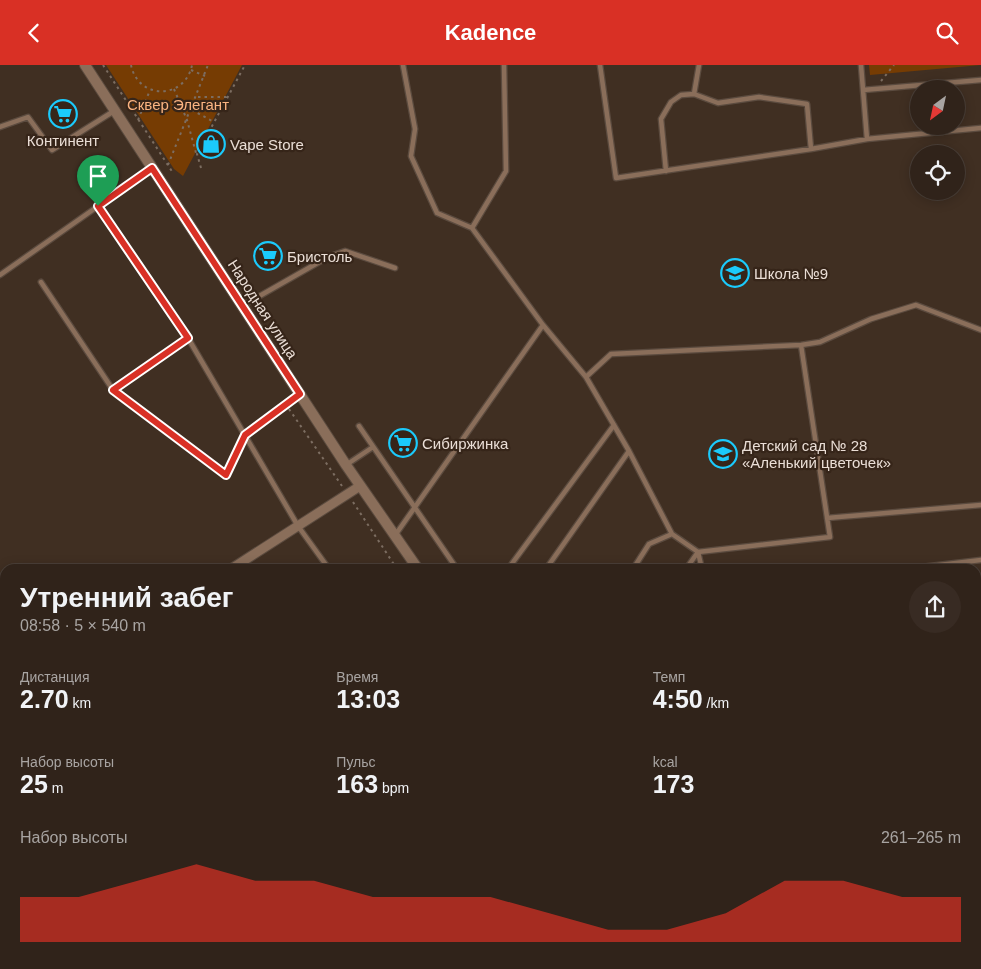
<!DOCTYPE html>
<html lang="ru">
<head>
<meta charset="utf-8">
<style>
	:root { --surface:#30231a; --page:#382b23; --text:#f1f3f6; --muted:#a8a4a2; --line:#4b4039; --accent:#d93025 }
	body { margin:0; font-family:Helvetica,sans-serif; background:var(--page); color:var(--text); height:100vh; display:flex; flex-direction:column; font-size:19px; white-space:nowrap }
	* { box-sizing:border-box; margin:0 }
	p { font-size:16px; color:var(--muted) }
	.icon { flex:none; width:28px; height:28px; fill:none; stroke:currentColor; stroke-width:2; stroke-linecap:round; stroke-linejoin:round }
	.map { position:relative; flex:1; overflow:hidden }
	.panel { position:absolute; left:0px; top:499px; width:981px; height:406px; display:flex; flex-direction:column; background:var(--surface); border-radius:15px 15px 0 0; box-shadow:0 2px 12px #0003,0 0 0 1px var(--line) }
	.panel>* { flex:none }
	.needle { width:32px; rotate:213deg }
	.controls { position:absolute; left:910px; top:15px; display:grid; gap:10px }
	.controls a { display:grid; place-items:center; width:55px; height:55px; border-radius:50%; background:var(--surface); box-shadow:0 2px 12px #0003,0 0 0 1px var(--line); font-size:25px }
	.pin { position:absolute; display:grid; place-items:center; width:42px; height:42px; color:#fff; margin:-51px -21px; border-radius:50% 50% 50% 0; rotate:-45deg; box-shadow:0 0 5px #0007 }
	.pin .icon { rotate:45deg }
	.round { display:grid; place-items:center; flex:none; width:52px; height:52px; border-radius:26px; background:var(--page) }
	.head { display:flex; align-items:center; justify-content:space-between; height:85px; padding:0 20px }
	h1 { font-size:28px; font-weight:800; line-height:38px }
	.figures { display:grid; grid-template-columns:repeat(3,1fr); gap:8px; height:85px; padding:5px 20px }
	.figures div { display:grid; align-content:center }
	.figures b { font-size:25px; font-weight:800 }
	.figures small { font-size:14px; font-weight:400 }
	.figures p { font-size:14px }
	.chart { height:140px; padding:10px 20px }
	.chart p { display:flex; justify-content:space-between }
	.chart svg { width:100%; height:90px; margin-top:5px; fill:var(--accent); opacity:.7 }
	header { display:flex; justify-content:space-between; align-items:center; height:65px; padding:0 20px; background:var(--accent); color:#fff; font-size:22px; font-weight:800 }
	.map>svg:first-child { display:block }
</style>
</head>
<body>
<header><svg class="icon" aria-label="back" viewBox="0 0 24 24"><path d="M15 5l-7 7 7 7"/></svg>Kadence<svg class="icon" aria-label="search" viewBox="0 0 24 24"><circle cx="10" cy="10" r="6"/><path d="M15 15l6 6"/></svg></header>
<div class="map">
<svg width="981" height="904" viewBox="0 0 981 904">
	<rect width="100%" height="100%" fill="#402f22"/>
	<path fill="#763c03" d="M106 0H242L183 111 174 104Z
		M869 0H981L870 10Z
		M981 553V582H976V554Z"/>
	<g fill="none" stroke-linecap="round" stroke-linejoin="round">
		<defs>
			<path id="service" d="M403 0 415 64 411 91 437 148 472 163 543 260 586 312 629 386 672 469 698 487 830 472 801 280
				M600 0 616 113 811 84 867 74 981 63
				M861 0 867 74
				M863 25 981 15
				M694 29 699 0
				M0 62 28 52 52 85 114 46
				M666 106 661 54 671 37 681 30 694 29 718 38 759 32 807 39 811 84
				M98 141 188 273 298 461 329 504
				M472 163 506 106 504 0
				M0 210 151 104
				M41 217 113 325 226 410 245 370 299 329
				M242 241 328 192 345 186 395 203
				M586 312 611 289 801 280 820 277 871 254 916 240 981 265
				M113 325 188 273
				M359 361 457 504
				M346 400 373 382
				M827 453 981 440
				M396 469 543 260
				M698 487 702 504
				M508 504 614 360
				M546 504 629 386
				M633 504 649 479 672 469
				M686 504 698 487
				M905 504 981 495
				M976 601H981
				M416 904 421 900"/>
			<path id="minor" d="M231 504 360 421
				M0 596 5 603
				M0 652 5 649
				M0 790 5 787
				M210 900 212 904
				M691 900 694 904
				M52 904 58 900"/>
			<path id="tertiary" d="M85 0 346 400 418 504
				M976 675H981
				M293 904 299 900"/>
		</defs>
		<use href="#service" stroke="#5b4b3f" stroke-width="7"/>
		<use href="#minor" stroke="#5b4b3f" stroke-width="11"/>
		<use href="#tertiary" stroke="#5b4b3f" stroke-width="12"/>
		<path stroke="#7c6d61" stroke-width="2" stroke-dasharray="2.5 4" stroke-linecap="butt" d="M103 0 173 108
			M131 0C138 35 185 35 192 0
			M191 5 205 11
			M881 16 894 0
			M174 24 187 55 196 88
			M198 32H228
			M192 45 214 57
			M138 55 150 25
			M168 100 208 0
			M201 103 197 89 245 0
			M289 344 342 421
			M353 437 397 504
			M976 653H981
			M976 700H981"/>
		<use href="#service" stroke="#8a6e5a" stroke-width="4.5"/>
		<use href="#minor" stroke="#8a6e5a" stroke-width="9"/>
		<use href="#tertiary" stroke="#8a6e5a" stroke-width="10"/>
	</g>
	<g fill="none" stroke-linecap="round" stroke-linejoin="round">
		<defs>
			<path id="route" d="M152 103 300 329 245 370 226 410 113 325 188 273 98 141Z"/>
		</defs>
		<use href="#route" stroke="#fff" stroke-width="10"/>
		<use href="#route" stroke="#d93025" stroke-width="6"/>
	</g>
	<defs>
		<symbol id="supermarket-ring" viewBox="-11 -11 22 22"><circle r="9.5" fill="#362519" stroke="#1bcafc" stroke-width="1.5"/><path d="M-6-5.5h2.5l.6 2H6L4.5 2H-2.5L-4.4-4H-6ZM-1.5 3.2a1.3 1.3 0 1 0 .1 0ZM3 3.2a1.3 1.3 0 1 0 .1 0Z" fill="#1bcafc"/></symbol>
		<symbol id="shop-ring" viewBox="-11 -11 22 22"><circle r="9.5" fill="#362519" stroke="#1bcafc" stroke-width="1.5"/><path d="M-5-2.5h2.3a2.7 3.5 0 0 1 5.4 0H5L5.5 6h-11ZM-1.5-2.5h3a1.5 2.3 0 0 0-3 0Z" fill="#1bcafc"/></symbol>
		<symbol id="school-ring" viewBox="-11 -11 22 22"><circle r="9.5" fill="#362519" stroke="#1bcafc" stroke-width="1.5"/><path d="M0-5L7-2L0 1L-7-2ZM-4 1L0 2.5L4 1V4Q0 6-4 4Z" fill="#1bcafc"/></symbol>
	</defs>
	<g fill-rule="evenodd">
		<use href="#supermarket-ring" x="47" y="33" width="32" height="32"/>
		<use href="#shop-ring" x="195" y="63" width="32" height="32"/>
		<use href="#supermarket-ring" x="252" y="175" width="32" height="32"/>
		<use href="#school-ring" x="719" y="192" width="32" height="32"/>
		<use href="#supermarket-ring" x="387" y="362" width="32" height="32"/>
		<use href="#school-ring" x="707" y="373" width="32" height="32"/>
	</g>
	<g text-anchor="middle" dominant-baseline="central" stroke-width="4.5" stroke-linejoin="round" paint-order="stroke">
		<g font-size="15" fill="#fab381" stroke="#362519">
			<text x="178" y="39">Сквер Элегант</text>
		</g>
		<g font-size="15" fill="#eaded6" stroke="#362519" text-anchor="start">
			<text x="63" y="75" text-anchor="middle">Континент</text>
			<text x="230" y="79">Vape Store</text>
			<text x="287" y="191">Бристоль</text>
			<text x="754" y="208">Школа №9</text>
			<text x="422" y="378">Сибиржинка</text>
			<text x="742" y="380">Детский сад № 28<tspan x="742" dy="17">«Аленький цветочек»</tspan></text>
		</g>
		<g font-size="15" fill="#eaded6" stroke="#362519">
			<text transform="translate(263 244) rotate(57)">Народная улица</text>
		</g>
	</g>
</svg>
<div class="controls">
<a><svg class="needle" viewBox="-14 -14 28 28"><path d="M0-13l5 13h-10z" fill="#e53935"/><path d="M0 13l5-13h-10z" fill="#a8a4a2"/></svg></a>
<a><svg class="icon" aria-label="locate" viewBox="0 0 24 24"><circle cx="12" cy="12" r="6"/><path d="M12 2v4M12 18v4M2 12h4M18 12h4"/></svg></a>
</div>
<div class="pin" style="left:98px;top:141px;background:#1e9e55"><svg class="icon" aria-label="arrive" viewBox="0 0 24 24"><path d="M6 21V4h12l-3 4 3 4H6"/></svg></div>
<section class="panel">
<div class="head"><div><h1>Утренний забег</h1><p>08:58 · 5 × 540 m</p></div><a class="round"><svg class="icon" aria-label="share" viewBox="0 0 24 24"><path d="M12 15V3M7 8l5-5 5 5M5 13v7h14v-7"/></svg></a></div>
<div class="figures">
<div><p>Дистанция</p><b>2.70<small> km</small></b></div>
<div><p>Время</p><b>13:03</b></div>
<div><p>Темп</p><b>4:50<small> /km</small></b></div>
</div>
<div class="figures">
<div><p>Набор высоты</p><b>25<small> m</small></b></div>
<div><p>Пульс</p><b>163<small> bpm</small></b></div>
<div><p>kcal</p><b>173</b></div>
</div>
<div class="chart"><p><span>Набор высоты</span>261–265 m</p>
<svg viewBox="0 0 160 44" preserveAspectRatio="none"><path d="M0 44V22L10 22L20 14L30 6L40 14L50 14L60 22L70 22L80 22L90 30L100 38L110 38L120 30L130 14L140 14L150 22L160 22V44z"/></svg>
</div>
</section>
</div>
</body>
</html>
